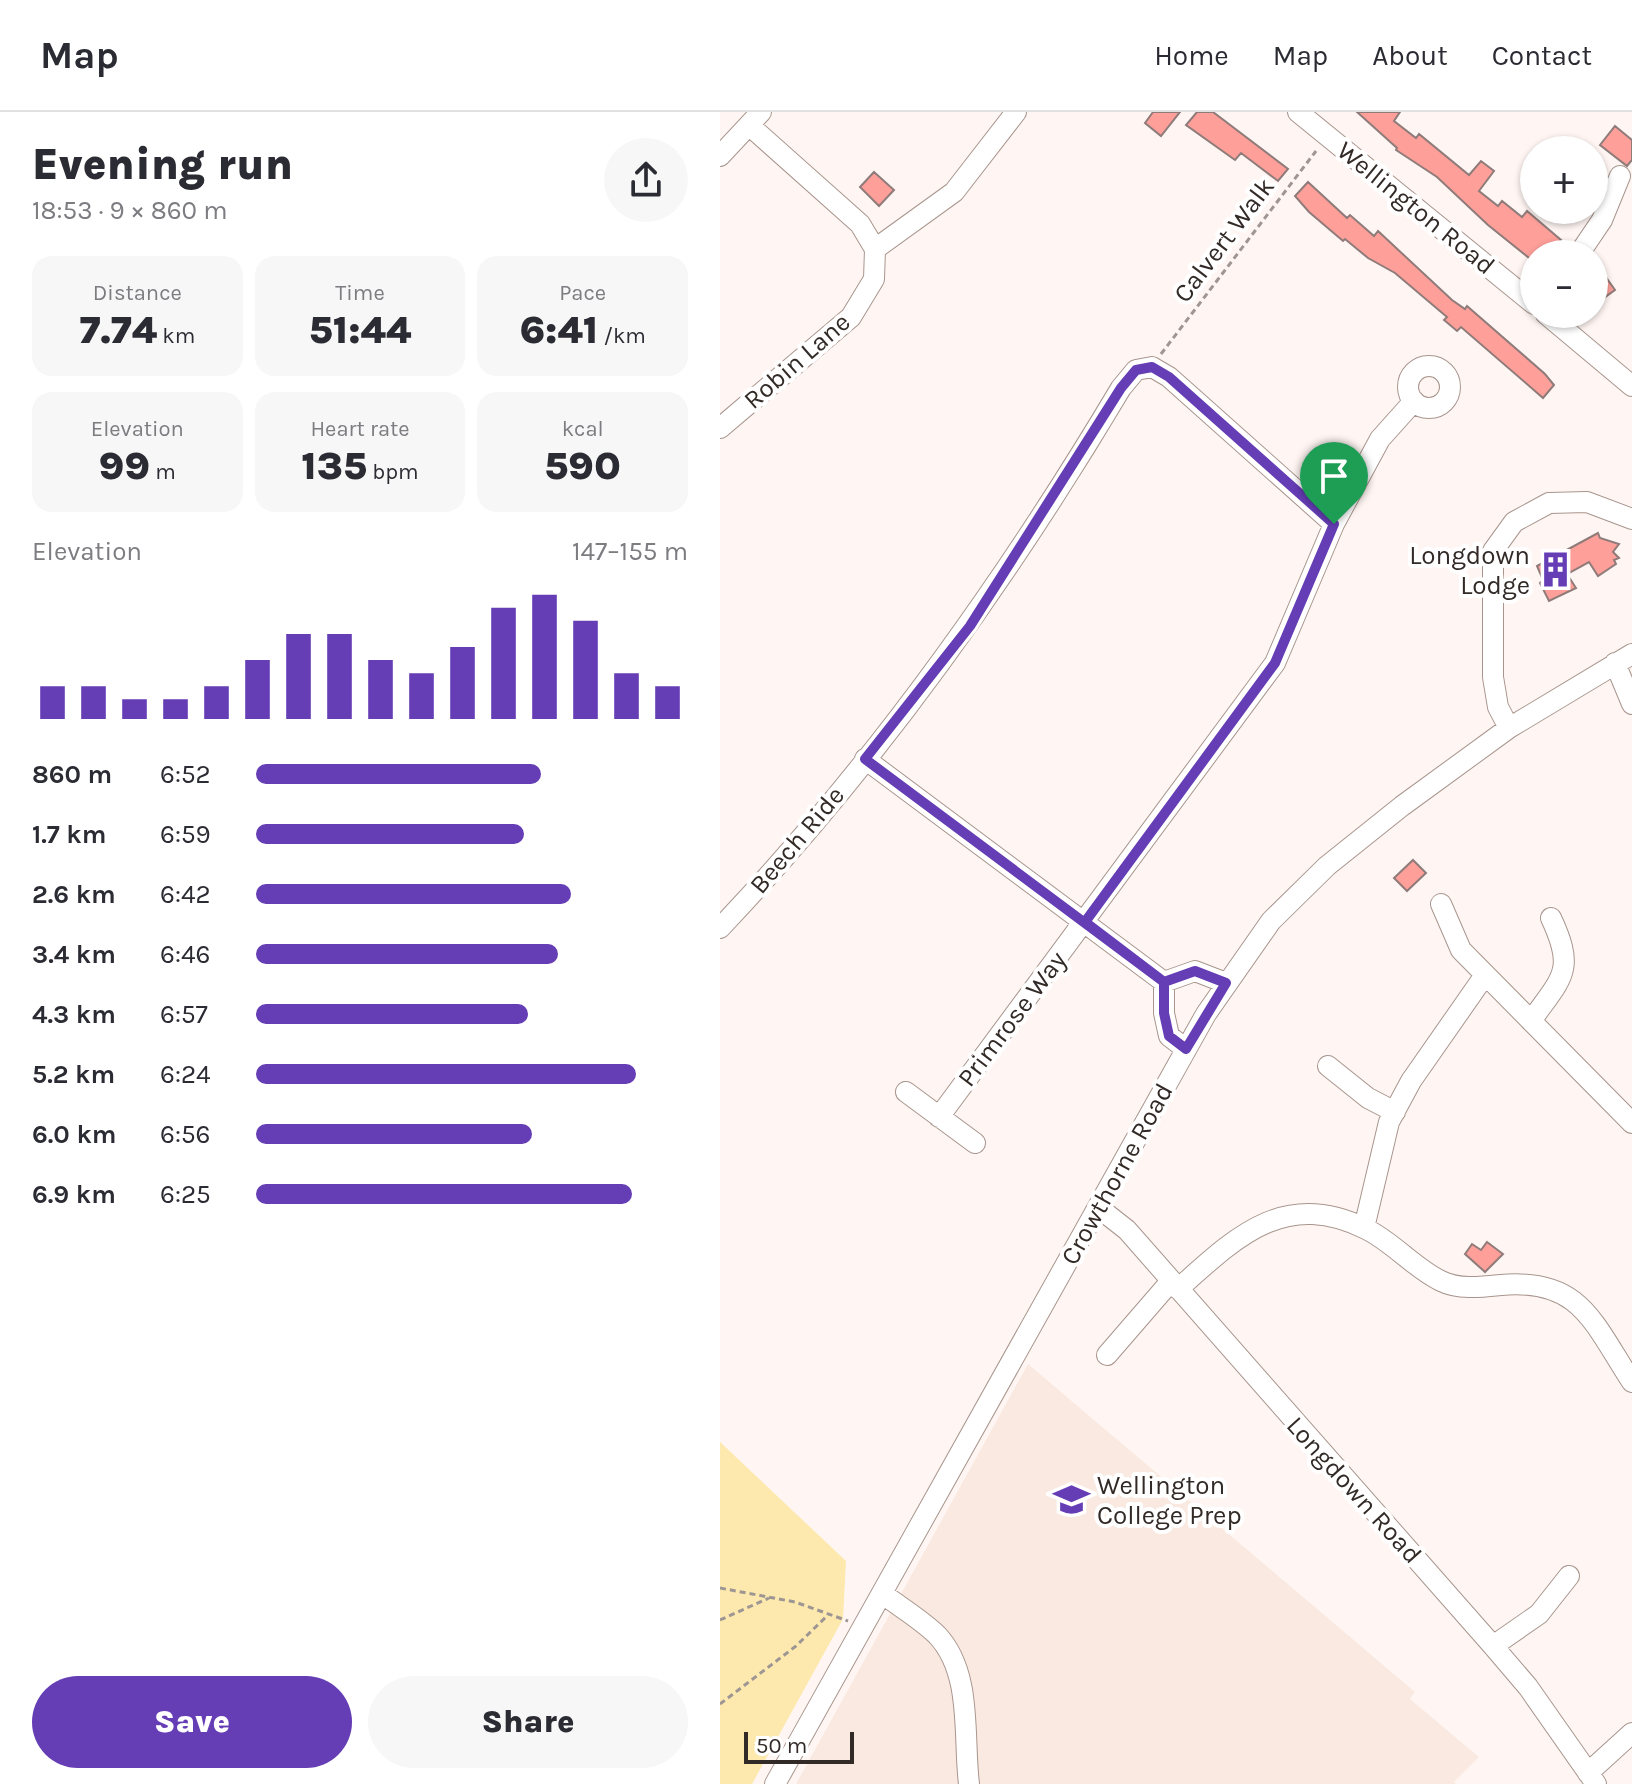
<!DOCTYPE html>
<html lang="en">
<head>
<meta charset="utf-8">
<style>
	:root { --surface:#fff; --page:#f7f7f7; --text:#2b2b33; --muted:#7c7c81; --line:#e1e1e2; --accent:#653db5 }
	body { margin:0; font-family:Karla,sans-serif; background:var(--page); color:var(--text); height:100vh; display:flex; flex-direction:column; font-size:30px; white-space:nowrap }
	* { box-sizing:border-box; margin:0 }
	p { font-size:26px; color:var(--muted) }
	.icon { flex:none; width:44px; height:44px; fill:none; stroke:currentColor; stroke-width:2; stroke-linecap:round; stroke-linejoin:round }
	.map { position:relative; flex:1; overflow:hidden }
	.sheet { display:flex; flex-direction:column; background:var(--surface); width:720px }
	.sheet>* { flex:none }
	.fabs { position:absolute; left:800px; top:24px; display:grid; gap:16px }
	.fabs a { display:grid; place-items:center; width:88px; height:88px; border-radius:50%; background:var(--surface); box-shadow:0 2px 6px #0004; font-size:40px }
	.scale { position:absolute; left:24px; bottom:20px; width:110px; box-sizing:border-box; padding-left:8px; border:4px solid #322a27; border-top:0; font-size:22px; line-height:28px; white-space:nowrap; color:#322a27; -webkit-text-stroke:6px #fff; paint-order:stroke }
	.pin { position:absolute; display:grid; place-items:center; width:68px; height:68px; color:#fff; margin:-82px -34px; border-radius:50% 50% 50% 0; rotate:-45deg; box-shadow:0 0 8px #0007 }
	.pin .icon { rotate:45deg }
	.round { display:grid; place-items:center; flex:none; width:84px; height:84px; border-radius:42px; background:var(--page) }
	.summary { display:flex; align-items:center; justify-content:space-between; height:136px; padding:0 32px }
	h1 { font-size:44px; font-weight:800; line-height:60px }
	.figures { display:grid; grid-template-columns:repeat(3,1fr); gap:12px; height:136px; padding:8px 32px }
	.figures div { display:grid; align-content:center; border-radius:20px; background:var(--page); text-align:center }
	.figures b { font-size:40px; font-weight:800 }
	.figures small { font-size:22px; font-weight:400 }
	.figures p { font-size:22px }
	.chart { height:224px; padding:16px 32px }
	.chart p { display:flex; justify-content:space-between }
	.chart svg { width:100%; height:144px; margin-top:8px; stroke:var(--accent); stroke-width:6 }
	.primary-button { display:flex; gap:16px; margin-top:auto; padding:16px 32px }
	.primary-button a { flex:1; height:92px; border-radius:48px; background:var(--accent); color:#fff; font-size:32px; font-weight:800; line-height:92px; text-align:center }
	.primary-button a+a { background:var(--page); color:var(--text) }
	ul { padding:0 32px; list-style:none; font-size:26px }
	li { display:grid; grid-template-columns:128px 96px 1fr; align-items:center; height:60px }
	li i { height:20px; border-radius:10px; background:var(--accent) }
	header { display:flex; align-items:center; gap:48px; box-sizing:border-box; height:112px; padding:0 40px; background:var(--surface); border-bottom:2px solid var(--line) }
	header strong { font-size:38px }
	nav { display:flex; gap:44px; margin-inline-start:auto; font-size:28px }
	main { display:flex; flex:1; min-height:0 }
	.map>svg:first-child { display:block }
</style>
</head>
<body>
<header>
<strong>Map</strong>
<nav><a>Home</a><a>Map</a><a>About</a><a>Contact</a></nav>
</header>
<main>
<section class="sheet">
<div class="summary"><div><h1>Evening run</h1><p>18:53 · 9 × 860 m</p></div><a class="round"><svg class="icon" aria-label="share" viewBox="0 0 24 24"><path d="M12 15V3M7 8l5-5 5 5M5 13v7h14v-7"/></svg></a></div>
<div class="figures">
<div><p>Distance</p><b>7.74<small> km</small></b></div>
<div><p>Time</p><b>51:44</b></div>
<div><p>Pace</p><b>6:41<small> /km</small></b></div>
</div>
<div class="figures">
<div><p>Elevation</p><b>99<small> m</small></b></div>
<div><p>Heart rate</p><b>135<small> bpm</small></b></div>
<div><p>kcal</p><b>590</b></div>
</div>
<div class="chart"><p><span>Elevation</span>147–155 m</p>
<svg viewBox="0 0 160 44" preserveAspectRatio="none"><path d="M5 44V34M15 44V34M25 44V38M35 44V38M45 44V34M55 44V26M65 44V18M75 44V18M85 44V26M95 44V30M105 44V22M115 44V10M125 44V6M135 44V14M145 44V30M155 44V34"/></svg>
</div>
<ul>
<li><b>860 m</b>6:52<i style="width:66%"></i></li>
<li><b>1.7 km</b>6:59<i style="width:62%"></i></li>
<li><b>2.6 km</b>6:42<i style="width:73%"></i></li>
<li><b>3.4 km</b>6:46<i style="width:70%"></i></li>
<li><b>4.3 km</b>6:57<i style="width:63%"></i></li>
<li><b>5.2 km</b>6:24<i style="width:88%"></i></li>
<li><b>6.0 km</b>6:56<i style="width:64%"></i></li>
<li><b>6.9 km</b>6:25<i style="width:87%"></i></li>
</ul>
<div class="primary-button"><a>Save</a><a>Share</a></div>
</section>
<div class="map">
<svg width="912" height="1672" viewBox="0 0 912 1672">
	<rect width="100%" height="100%" fill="#fff6f3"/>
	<path fill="#f9e9e1" d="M308 1252 695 1580 690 1587 759 1645 734 1670 736 1672H76Z"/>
	<path fill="#fde9ad" d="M0 1330 126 1449 123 1507 32 1672H0Z"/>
	<path fill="#fe9f99" stroke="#8f7b79" stroke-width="2" d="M433 0H460L441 24 425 11Z
		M477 0H493L568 57 558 69 521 41 515 48 466 13Z
		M637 0H680L674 9 696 26 699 22 749 63 761 49 774 59 759 79 778 94 782 89 802 105 807 99 841 128 831 142H814V150L768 113 717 65 676 38 677 36Z
		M895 14 912 28V48L907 54 880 33Z
		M154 60 174 78 159 94 140 75Z
		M588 70 627 106 630 103 654 124 658 119 732 188 745 197 747 194 825 262 834 273 823 286 741 215 737 219 724 208 727 205 675 161 648 146 625 127 623 129 589 100 575 84Z
		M883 161 895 178 874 193V167Z
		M878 421 880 426 899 432 893 440 899 446 894 448 896 452 878 464 869 450 847 462 856 476 829 489 820 471 823 468 817 454Z
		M693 748 706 761 687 779 674 766Z
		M767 1130 783 1142 765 1160 745 1142 752 1132 761 1138Z"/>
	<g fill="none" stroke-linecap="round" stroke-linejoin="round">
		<defs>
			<path id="minor" d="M578 0 814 192
				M30 14 140 112 155 137
				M0 44 41 0
				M155 137 234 80 296 0
				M859 142 882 108 900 64
				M826 202 912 274
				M688 275a21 21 0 1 1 42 0a21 21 0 1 1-42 0Z
				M0 316 131 205 154 167 155 137
				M895 551 912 592
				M789 616 778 595 773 565V439L794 410 829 391 867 390 912 407
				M145 647 444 870V901L449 924 466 937
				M721 792 741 838 912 1011
				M0 816C155 653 286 469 401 276L416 258 432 255 449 265 614 412
				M444 870 475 859 506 871
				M811 909C842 865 856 859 831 806
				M608 954 648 986 675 1000
				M186 980 255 1031
				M219 1005 555 551 614 412 660 327 694 289
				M379 1096 407 1118 773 1534 808 1575 876 1672
				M644 1116 669 1010 691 969 765 863
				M458 1177C515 1126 564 1076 646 1117 673 1130 694 1156 721 1169 739 1178 762 1175 781 1173 861 1166 873 1211 912 1270
				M387 1243 451 1169
				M163 1482C180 1495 202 1508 217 1523 253 1561 243 1625 249 1672
				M773 1534 819 1502 849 1464
				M868 1661 912 1621
				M55 1672 486 902 551 809 607 754 682 694 789 616 912 542"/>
		</defs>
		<use href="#minor" stroke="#a8958d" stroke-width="22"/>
		<path stroke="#9e9693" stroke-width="3" stroke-dasharray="6 4" stroke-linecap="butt" d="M441 242 596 39
			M0 1476 75 1490 128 1509
			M0 1508 49 1486
			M0 1592 76 1534 109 1502"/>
		<use href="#minor" stroke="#fff" stroke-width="20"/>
	</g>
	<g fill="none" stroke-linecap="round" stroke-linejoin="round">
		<defs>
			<path id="route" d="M614 412 555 551 365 810 444 870V901L449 924 466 937 506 871 475 859 444 870 145 647 250 514 401 276 416 258 432 255 449 265 614 412"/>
		</defs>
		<use href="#route" stroke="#fff" stroke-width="16"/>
		<use href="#route" stroke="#653db5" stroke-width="10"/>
	</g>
	<defs>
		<symbol id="building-bare" viewBox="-9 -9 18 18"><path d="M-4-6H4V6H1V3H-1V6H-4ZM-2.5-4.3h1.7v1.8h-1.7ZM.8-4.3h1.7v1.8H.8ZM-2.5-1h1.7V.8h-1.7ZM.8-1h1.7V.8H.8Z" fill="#653db5" stroke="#fff" stroke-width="2.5" paint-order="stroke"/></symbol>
		<symbol id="school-bare" viewBox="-9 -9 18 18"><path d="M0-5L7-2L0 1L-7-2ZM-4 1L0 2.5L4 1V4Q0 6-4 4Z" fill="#653db5" stroke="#fff" stroke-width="2.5" paint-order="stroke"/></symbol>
	</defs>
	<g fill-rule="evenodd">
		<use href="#building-bare" x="810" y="432" width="51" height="51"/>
		<use href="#school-bare" x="326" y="1362" width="51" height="51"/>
	</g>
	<g text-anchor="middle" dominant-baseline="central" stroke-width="8" stroke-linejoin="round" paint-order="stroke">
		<g font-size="26" fill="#322a27" stroke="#fff">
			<text transform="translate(696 96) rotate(39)">Wellington Road</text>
			<text transform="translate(504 128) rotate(-53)">Calvert Walk</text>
			<text transform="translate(77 249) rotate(-41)">Robin Lane</text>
			<text transform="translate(77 728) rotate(-50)">Beech Ride</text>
			<text transform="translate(292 907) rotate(-53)">Primrose Way</text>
			<text transform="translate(397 1062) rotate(-61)">Crowthorne Road</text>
			<text transform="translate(634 1378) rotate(48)">Longdown Road</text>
		</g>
		<g font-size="26" fill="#322a27" stroke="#fff" text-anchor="end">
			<text x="810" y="443">Longdown<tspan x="810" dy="30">Lodge</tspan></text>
			<text x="377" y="1373" text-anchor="start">Wellington<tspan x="377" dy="30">College Prep</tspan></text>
		</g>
	</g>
</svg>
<div class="fabs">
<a>+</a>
<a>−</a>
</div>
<div class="scale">50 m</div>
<div class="pin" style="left:614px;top:412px;background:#1e9e55"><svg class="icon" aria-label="arrive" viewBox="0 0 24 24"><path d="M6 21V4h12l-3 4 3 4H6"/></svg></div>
</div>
</main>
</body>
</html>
